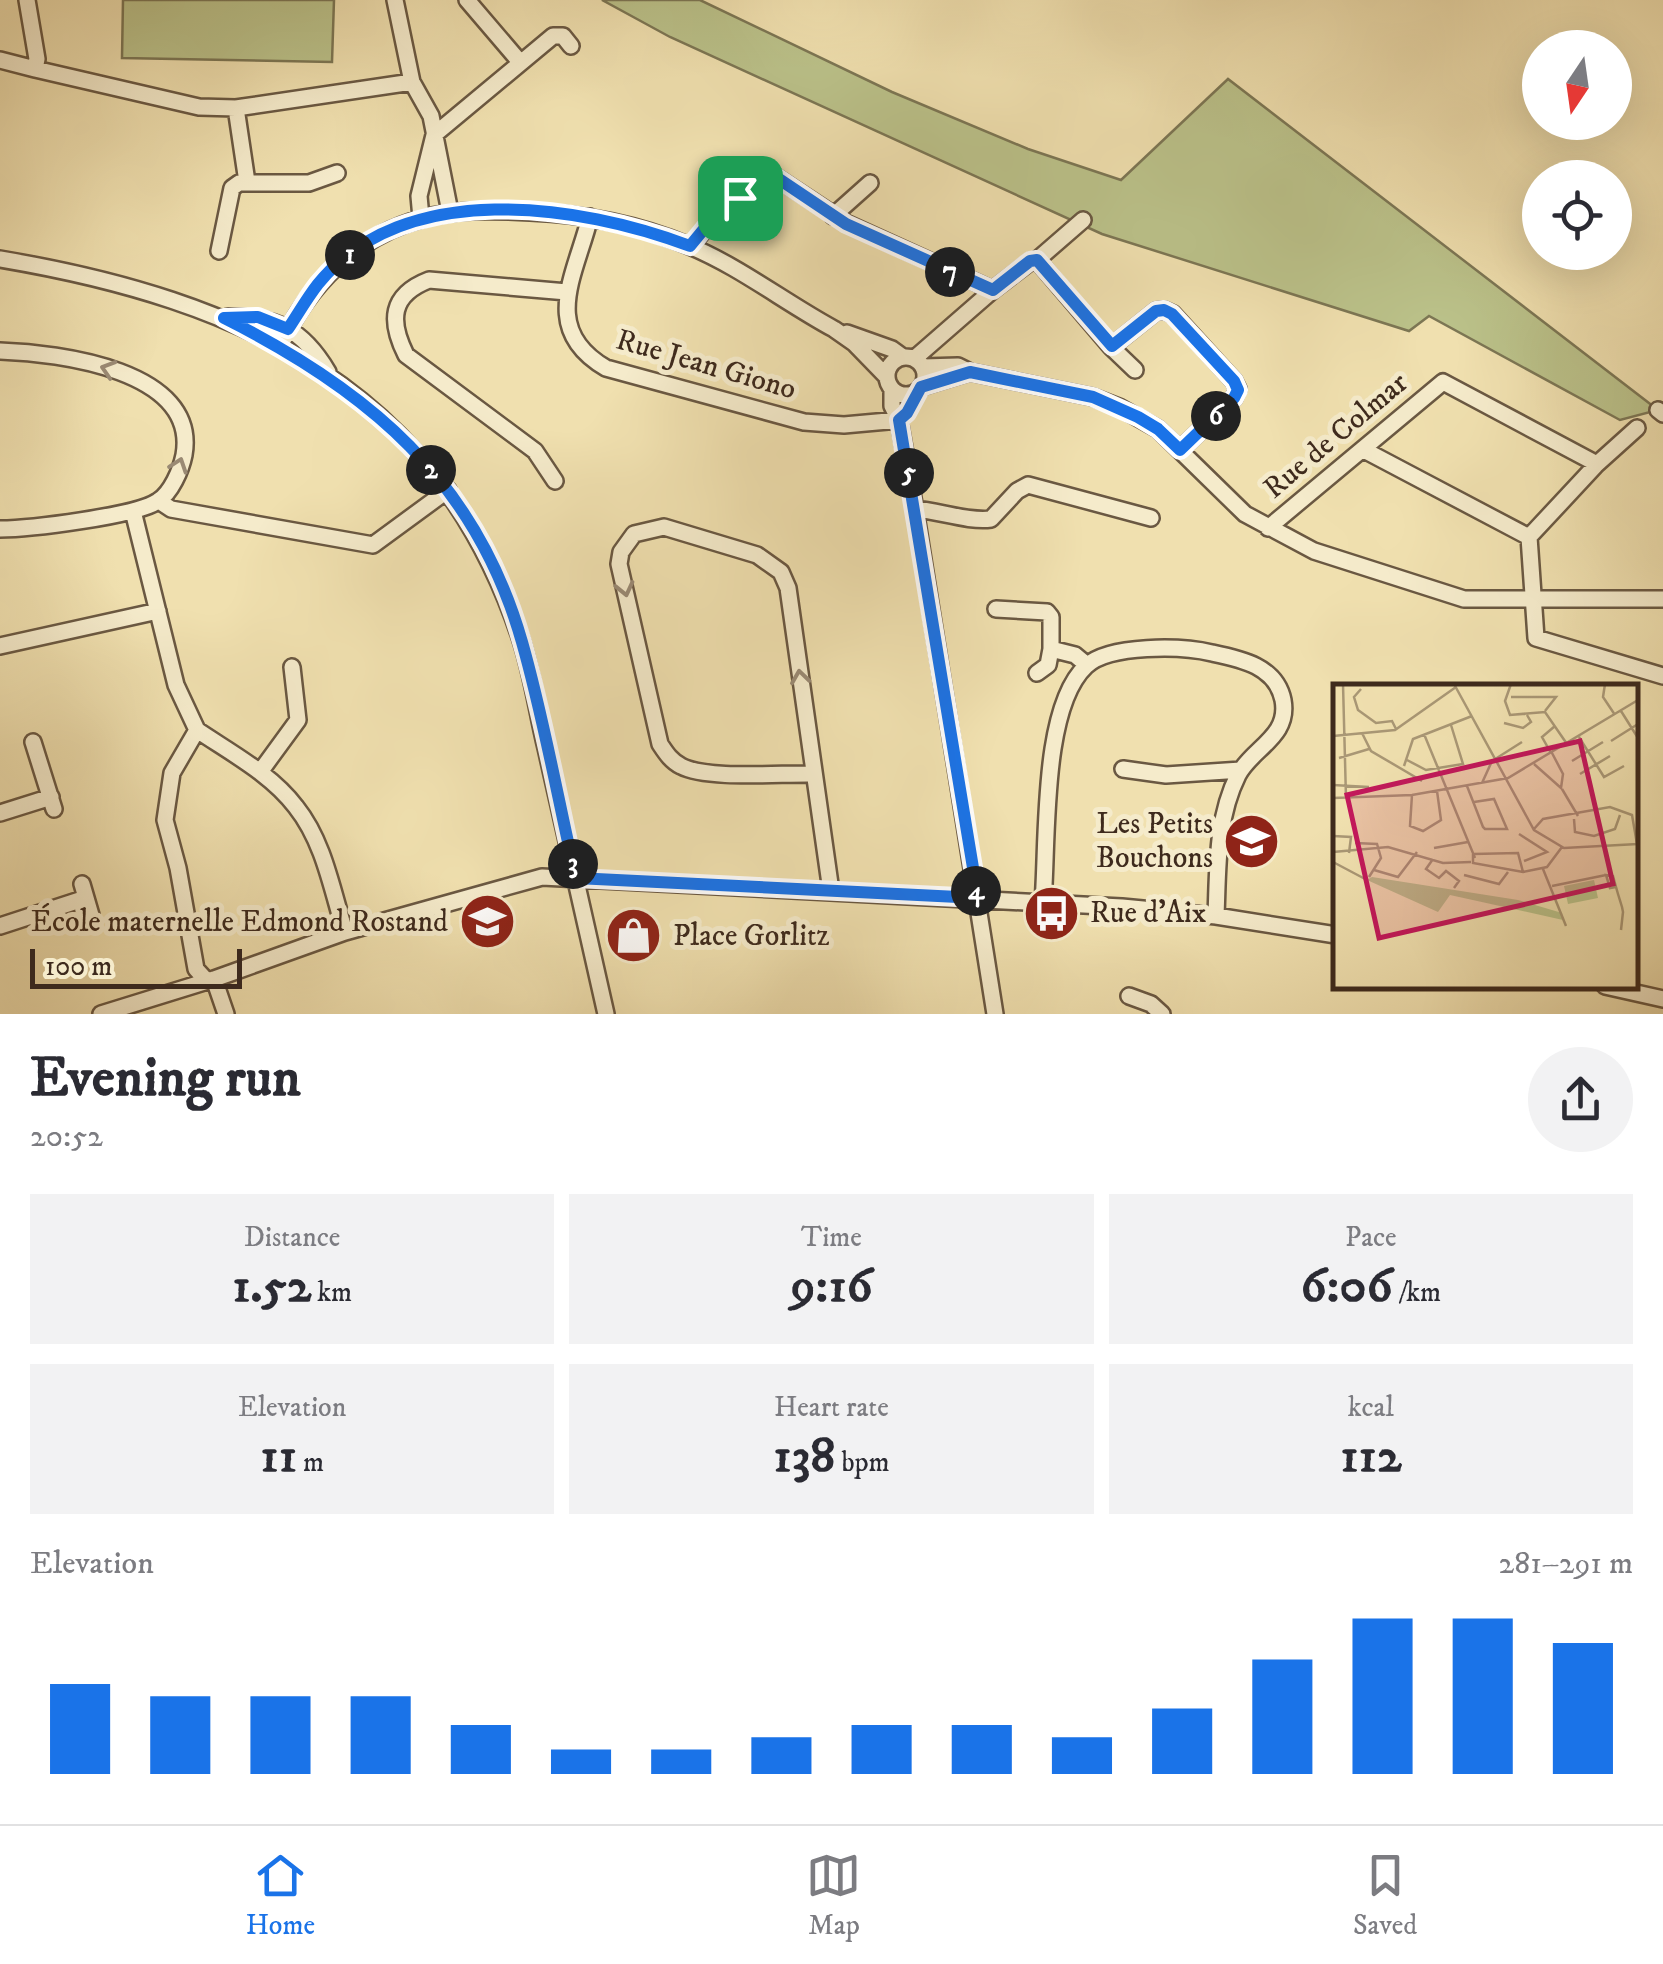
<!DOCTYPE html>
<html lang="en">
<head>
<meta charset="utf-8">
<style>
	:root { --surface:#fff; --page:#f2f2f3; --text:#2b2b33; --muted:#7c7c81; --line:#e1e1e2; --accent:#1a73e8 }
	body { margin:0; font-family:"IM FELL DW Pica",serif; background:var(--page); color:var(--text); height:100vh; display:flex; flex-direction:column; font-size:38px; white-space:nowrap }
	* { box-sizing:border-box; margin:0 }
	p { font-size:32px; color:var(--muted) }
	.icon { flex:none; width:55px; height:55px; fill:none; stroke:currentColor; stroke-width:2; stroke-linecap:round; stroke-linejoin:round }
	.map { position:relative; height:1014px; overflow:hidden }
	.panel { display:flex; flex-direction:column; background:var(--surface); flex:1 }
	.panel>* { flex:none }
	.needle { width:65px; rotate:193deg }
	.tools { position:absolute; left:1522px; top:30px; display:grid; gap:20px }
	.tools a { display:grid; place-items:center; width:110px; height:110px; border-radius:50%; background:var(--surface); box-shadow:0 10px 40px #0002; font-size:50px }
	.scale { position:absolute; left:30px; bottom:25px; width:212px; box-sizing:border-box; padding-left:10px; border:5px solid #3e2a1d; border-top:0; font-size:28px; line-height:35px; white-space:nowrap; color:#3e2a1d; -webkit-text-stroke:8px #f5ebcb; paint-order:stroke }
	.pin { position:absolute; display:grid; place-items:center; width:85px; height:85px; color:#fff; margin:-42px; border-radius:20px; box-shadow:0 5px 15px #0006 }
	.km { position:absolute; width:50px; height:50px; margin:-25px; border-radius:50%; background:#222; color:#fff; font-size:28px; line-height:50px; text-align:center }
	.round { display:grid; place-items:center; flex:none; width:105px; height:105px; border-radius:52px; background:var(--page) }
	.overview { display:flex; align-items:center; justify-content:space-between; height:170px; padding:0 30px }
	h1 { font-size:55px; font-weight:700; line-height:75px }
	.figures { display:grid; grid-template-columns:repeat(3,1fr); gap:15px; height:170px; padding:10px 30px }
	.figures div { display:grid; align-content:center; border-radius:0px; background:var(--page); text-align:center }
	.figures b { font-size:50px; font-weight:700 }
	.figures small { font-size:28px; font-weight:400 }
	.figures p { font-size:28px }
	.chart { height:280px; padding:20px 30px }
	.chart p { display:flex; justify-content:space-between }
	.chart svg { width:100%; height:180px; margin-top:10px; stroke:var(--accent); stroke-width:6 }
	.tab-bar { display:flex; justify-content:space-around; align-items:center; height:140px; border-top:2px solid var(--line); background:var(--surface); font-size:28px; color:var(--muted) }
	.tab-bar a { display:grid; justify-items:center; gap:5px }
	.tab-bar .current { color:var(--accent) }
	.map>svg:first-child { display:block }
</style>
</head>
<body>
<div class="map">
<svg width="1663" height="1014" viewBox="0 0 1663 1014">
	<rect width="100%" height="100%" fill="#f0e0af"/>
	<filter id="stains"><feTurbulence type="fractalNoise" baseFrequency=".002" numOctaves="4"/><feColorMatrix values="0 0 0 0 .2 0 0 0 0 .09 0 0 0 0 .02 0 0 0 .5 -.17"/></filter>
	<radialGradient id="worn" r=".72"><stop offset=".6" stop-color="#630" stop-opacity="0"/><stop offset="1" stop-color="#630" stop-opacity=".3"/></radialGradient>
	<path fill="#bbc28a" stroke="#7c7654" stroke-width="2.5" d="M123 0H334L332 62 122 58Z
		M602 0H700L892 92 1028 149 1121 180 1228 79 1658 410 1620 420 1429 316 1409 331 1102 234 670 37Z"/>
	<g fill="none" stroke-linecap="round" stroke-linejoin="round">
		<defs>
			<path id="minor" d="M395 0 412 82 431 116 450 212
				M467 0 520 62
				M0 60 35 69 37 59 27 0
				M35 69 199 107 236 108 412 82
				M236 108 247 182
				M833 216 870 183
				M590 217C576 274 539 329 606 368L804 422 844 425 899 420
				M421 218 419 196 434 135 553 36H563L571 46
				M1083 220 1037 260 1111 347 1156 311 1164 310 1173 314 1234 381 1238 389 1234 398 1180 450
				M691 246 705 229 770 173 846 223 993 290
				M219 251 232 188 239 183H309L337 173
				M0 259C243 300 436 388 520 637 532 672 537 711 546 748 566 836 586 925 606 1014
				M228 317C276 317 302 328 328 372
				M847 333 892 349 903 357
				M280 347C307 286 358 235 424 218 457 209 496 210 530 212 584 214 637 224 687 245 739 266 784 302 834 329L854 343 887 377
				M1111 347 1135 370
				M0 351C59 353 199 370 184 455 181 470 171 493 158 501 137 516 28 529 0 529
				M887 376a19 19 0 1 1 38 0a19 19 0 1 1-38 0Z
				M915 358 993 290 1031 261 1037 260
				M923 367 958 366 970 372 1093 397 1119 407 1158 429 1245 514 1314 551 1464 599H1663
				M921 387 970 372
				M892 389V406L899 420 915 509 995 1014
				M1658 410 1663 414
				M1637 428 1597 464 1529 537 1536 638 1663 676
				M1364 450 1529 537
				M555 481 535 451 406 355C389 321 390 295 429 280L567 292
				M159 501 171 509 373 545 448 490
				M915 509C939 511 969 522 991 519L1017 491 1028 485 1151 518
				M133 511 176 685 197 730
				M1268 528 1443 382 1597 464
				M996 609 1047 612 1051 617V649L1075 655 1087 665
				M0 646 158 611
				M1037 673 1048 665 1051 649
				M33 742 54 809
				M1123 769 1166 775 1241 770
				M260 772 298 720 292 667
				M814 774C782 773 707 780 681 766 671 761 666 753 660 744L619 564 621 552 634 534 664 527 757 555 781 572 788 588 831 891
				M0 813 51 797
				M82 884 91 915
				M1043 902C1048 841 1041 708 1086 666 1110 644 1182 646 1212 653 1241 659 1276 666 1283 700 1290 737 1252 748 1238 775 1216 819 1218 868 1216 916
				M0 926 86 898
				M214 979 226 1014
				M206 980 196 969 178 868 165 820 172 773 197 730C231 753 271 774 296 807 324 842 332 890 345 932
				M1605 986 1663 999
				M1129 996 1151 1004 1162 1014
				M101 1014 214 979 345 932 542 877 1122 907 1216 916 1336 935"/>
		</defs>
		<use href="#minor" stroke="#6a5842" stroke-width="20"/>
		<use href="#minor" stroke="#f5ebcb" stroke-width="15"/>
	</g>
	<defs><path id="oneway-chevron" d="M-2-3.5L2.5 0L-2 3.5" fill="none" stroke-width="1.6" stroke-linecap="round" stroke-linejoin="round" transform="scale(2.5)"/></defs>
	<g stroke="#9a8a74">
		<use href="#oneway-chevron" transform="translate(108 369) rotate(-163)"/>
		<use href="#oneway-chevron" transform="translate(179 465) rotate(-71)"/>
		<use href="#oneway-chevron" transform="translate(625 589) rotate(77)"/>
		<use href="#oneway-chevron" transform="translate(800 677) rotate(-98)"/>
	</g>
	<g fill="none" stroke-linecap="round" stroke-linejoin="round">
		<defs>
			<path id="route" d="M770 173 846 224 993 290 1030 261 1037 260 1112 346 1156 311 1164 310 1172 314 1234 381 1238 390 1234 398 1180 450 1158 429 1138 417 1093 397 970 372 921 387 907 413 899 420 978 898 576 878C558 800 544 719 522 642 476 480 368 390 224 318L258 317 288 329C298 314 307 298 318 284 404 178 579 204 690 246L704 229Z"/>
		</defs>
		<use href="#route" stroke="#fff" stroke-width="20"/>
		<use href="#route" stroke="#1a73e8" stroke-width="12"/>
	</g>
	<defs>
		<symbol id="school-disc" viewBox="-11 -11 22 22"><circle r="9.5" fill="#8f2418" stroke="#f5ebcb"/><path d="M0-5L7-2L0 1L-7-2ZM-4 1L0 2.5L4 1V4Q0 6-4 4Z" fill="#fff"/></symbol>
		<symbol id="bus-disc" viewBox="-11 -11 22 22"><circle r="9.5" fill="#8f2418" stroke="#f5ebcb"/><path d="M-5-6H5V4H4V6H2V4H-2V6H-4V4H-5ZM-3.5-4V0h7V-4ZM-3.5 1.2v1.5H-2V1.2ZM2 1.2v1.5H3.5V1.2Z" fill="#fff"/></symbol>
		<symbol id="shop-disc" viewBox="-11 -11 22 22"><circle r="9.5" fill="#8f2418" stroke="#f5ebcb"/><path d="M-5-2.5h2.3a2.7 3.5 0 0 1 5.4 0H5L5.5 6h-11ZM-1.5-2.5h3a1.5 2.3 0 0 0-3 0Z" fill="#fff"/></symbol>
	</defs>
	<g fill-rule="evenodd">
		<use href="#school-disc" x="1220" y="810" width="63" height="63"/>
		<use href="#bus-disc" x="1020" y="882" width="63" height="63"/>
		<use href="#school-disc" x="456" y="890" width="63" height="63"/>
		<use href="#shop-disc" x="602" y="904" width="63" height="63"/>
	</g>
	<g text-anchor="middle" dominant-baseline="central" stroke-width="10" stroke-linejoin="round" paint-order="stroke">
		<g font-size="30" fill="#3e2a1d" stroke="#f5ebcb">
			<text transform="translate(706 365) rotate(16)">Rue Jean Giono</text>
			<text transform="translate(1336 436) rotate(-40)">Rue de Colmar</text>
		</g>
		<g font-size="30" fill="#3e2a1d" stroke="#f5ebcb" text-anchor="end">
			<text x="1213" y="824">Les Petits<tspan x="1213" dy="34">Bouchons</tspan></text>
			<text x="1090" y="913" text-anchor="start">Rue d'Aix</text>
			<text x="448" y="922">École maternelle Edmond Rostand</text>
			<text x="673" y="936" text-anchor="start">Place Gorlitz</text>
		</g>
	</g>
	<g transform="translate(1333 684)">
		<rect width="305" height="305" fill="#f0e0af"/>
		<path d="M39 193 185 216 229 229 230 236 117 211 105 228 34 196ZM261 196 265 214 235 220 231 202Z" fill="#bbc28a"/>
		<path fill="none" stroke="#a99775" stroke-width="2.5" d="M10 0 13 114M121 0 201 146 231 164 305 160M178 0 172 17 177 31 212 28 234 60M272 0 270 13 282 31M28 5 21 13 25 26 43 39 59 37 63 45M178 13H223L212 27M288 27 305 54M171 39 190 44 198 38 194 31M29 49 38 67 89 97M91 50 142 174M0 52 62 46 123 3M246 53 271 93 291 82M278 57 305 40M218 69 209 53 222 42M6 74 36 65M74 76 93 86 130 80 118 41M239 77 270 58M201 80 228 104 230 90 219 69M71 82 80 55 139 32M247 90 277 72M149 99 159 77 189 58M0 101 36 103M134 102 150 143 152 145H174L161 115 141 118M229 105 245 132M79 111 77 142 90 147 108 136 104 107M0 114 79 111 175 94 305 16M241 135 242 148 261 152 282 145 287 131M201 145 210 135 277 123 299 131 304 160M186 150 214 168 191 177M0 152 18 153 16 169M22 159 44 160 48 174 36 193M101 164 135 158M0 168 55 163 110 179 138 178M140 170V179L190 188 214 183 229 163M140 170 185 169 190 188M100 175 93 185 106 194 113 187 126 197 121 204M0 178 34 196M210 185 233 242M41 186 65 193 84 168M131 191 166 200 175 188M219 202 273 191M283 203 277 204 273 191 280 192 283 203 285 210 289 223 290 228 288 246"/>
		<path fill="#c2185b" fill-opacity="0.15" stroke="#c2185b" stroke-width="5" d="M247 57 280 200 46 254 14 111Z"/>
		<rect width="305" height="305" fill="none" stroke="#3e2a1d" stroke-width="5"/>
	</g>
	<rect width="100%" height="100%" filter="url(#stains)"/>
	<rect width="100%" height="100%" fill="url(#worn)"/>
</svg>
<div class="tools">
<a><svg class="needle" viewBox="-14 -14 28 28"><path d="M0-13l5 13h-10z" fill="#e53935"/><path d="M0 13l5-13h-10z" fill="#7c7c81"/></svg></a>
<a><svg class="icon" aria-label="locate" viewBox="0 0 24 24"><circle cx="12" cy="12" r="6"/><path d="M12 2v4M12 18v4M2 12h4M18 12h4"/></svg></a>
</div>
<div class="scale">100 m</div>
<div class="pin" style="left:740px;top:198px;background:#1e9e55"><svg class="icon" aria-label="arrive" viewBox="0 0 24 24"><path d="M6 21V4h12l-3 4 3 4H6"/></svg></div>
<b class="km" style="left:350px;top:255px">1</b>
<b class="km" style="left:431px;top:470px">2</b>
<b class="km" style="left:573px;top:864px">3</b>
<b class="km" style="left:976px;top:891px">4</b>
<b class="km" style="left:909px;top:473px">5</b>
<b class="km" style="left:1216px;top:416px">6</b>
<b class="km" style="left:950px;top:272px">7</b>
</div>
<section class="panel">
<div class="overview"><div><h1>Evening run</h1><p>20:52</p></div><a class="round"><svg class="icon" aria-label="share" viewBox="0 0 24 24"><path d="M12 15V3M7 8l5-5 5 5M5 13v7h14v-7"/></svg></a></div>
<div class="figures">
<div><p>Distance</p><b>1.52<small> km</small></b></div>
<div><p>Time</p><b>9:16</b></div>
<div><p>Pace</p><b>6:06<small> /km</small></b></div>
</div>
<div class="figures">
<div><p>Elevation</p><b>11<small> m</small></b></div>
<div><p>Heart rate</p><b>138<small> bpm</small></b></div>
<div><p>kcal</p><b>112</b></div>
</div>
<div class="chart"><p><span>Elevation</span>281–291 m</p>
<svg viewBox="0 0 160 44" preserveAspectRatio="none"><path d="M5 44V22M15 44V25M25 44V25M35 44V25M45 44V32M55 44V38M65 44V38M75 44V35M85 44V32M95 44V32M105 44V35M115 44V28M125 44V16M135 44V6M145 44V6M155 44V12"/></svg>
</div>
</section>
<nav class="tab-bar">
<a class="current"><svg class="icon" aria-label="home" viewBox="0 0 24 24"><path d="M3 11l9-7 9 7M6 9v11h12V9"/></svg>Home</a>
<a><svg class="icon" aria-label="map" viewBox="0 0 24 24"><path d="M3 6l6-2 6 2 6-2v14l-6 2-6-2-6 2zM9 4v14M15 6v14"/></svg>Map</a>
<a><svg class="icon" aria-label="saved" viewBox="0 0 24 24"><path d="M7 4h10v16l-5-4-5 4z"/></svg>Saved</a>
</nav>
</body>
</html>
